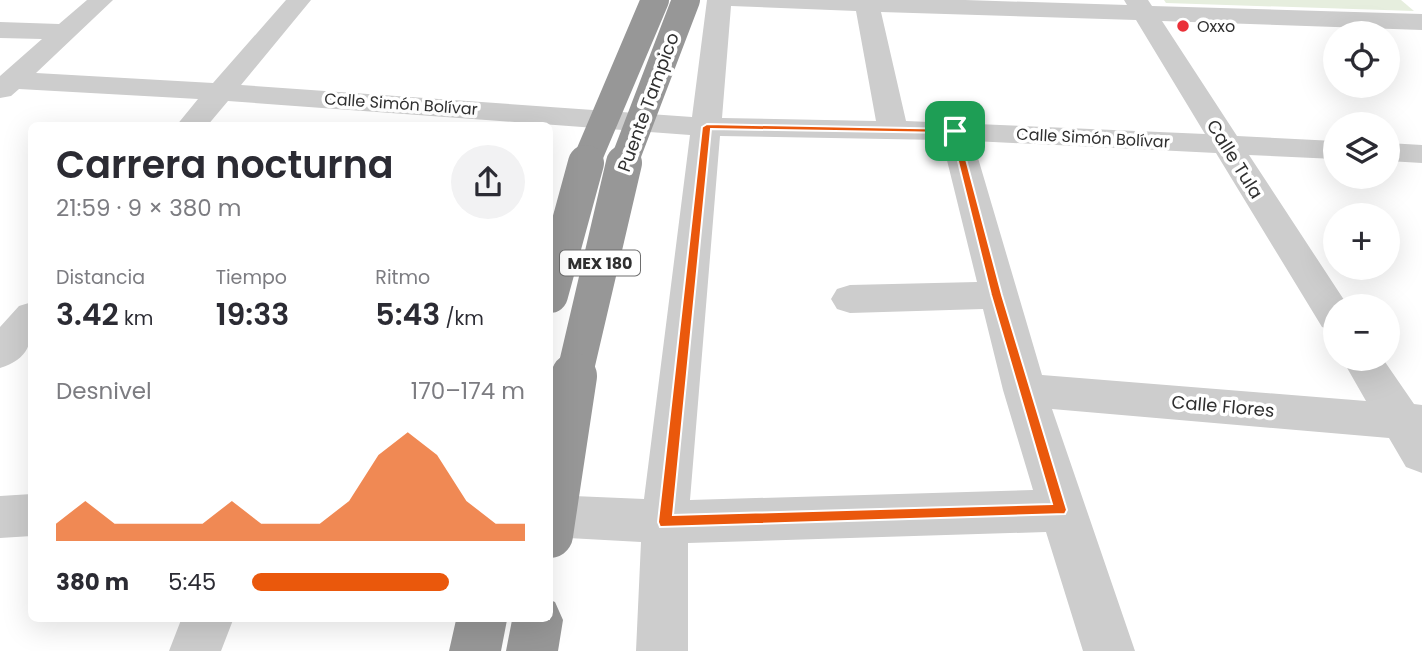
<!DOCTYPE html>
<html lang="es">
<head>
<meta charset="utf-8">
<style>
	:root { --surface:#fff; --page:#f2f2f3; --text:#2b2b33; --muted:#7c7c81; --accent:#ea580c }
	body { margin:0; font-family:Poppins,sans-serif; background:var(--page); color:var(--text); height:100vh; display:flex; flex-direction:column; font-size:26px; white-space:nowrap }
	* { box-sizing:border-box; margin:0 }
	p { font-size:23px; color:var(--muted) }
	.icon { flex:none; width:38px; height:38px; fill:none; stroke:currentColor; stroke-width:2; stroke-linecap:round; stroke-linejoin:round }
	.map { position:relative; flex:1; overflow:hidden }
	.sheet { position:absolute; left:28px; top:122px; width:525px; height:500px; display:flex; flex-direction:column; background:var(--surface); border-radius:10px; box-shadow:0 7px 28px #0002 }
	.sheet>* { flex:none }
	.tools { position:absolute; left:1323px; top:21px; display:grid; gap:14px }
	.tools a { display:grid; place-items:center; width:77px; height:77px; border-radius:50%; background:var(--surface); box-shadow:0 7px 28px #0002; font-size:35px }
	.pin { position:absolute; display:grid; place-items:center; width:60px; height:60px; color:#fff; margin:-30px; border-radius:14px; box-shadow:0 4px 10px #0006 }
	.round { display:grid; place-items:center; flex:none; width:74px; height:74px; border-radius:37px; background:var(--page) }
	.headline { display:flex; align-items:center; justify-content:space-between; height:119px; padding:0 28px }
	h1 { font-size:38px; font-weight:600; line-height:52px }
	.figures { display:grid; grid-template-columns:repeat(3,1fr); gap:10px; height:119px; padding:7px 28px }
	.figures div { display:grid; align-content:center }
	.figures b { font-size:30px; font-weight:600 }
	.figures small { font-size:19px; font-weight:400 }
	.figures p { font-size:19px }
	.chart { height:196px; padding:14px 28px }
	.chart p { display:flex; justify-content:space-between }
	.chart svg { width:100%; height:126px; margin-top:7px; fill:var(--accent); opacity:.7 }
	ul { padding:0 28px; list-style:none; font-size:23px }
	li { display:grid; grid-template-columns:112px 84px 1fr; align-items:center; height:52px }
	li i { height:18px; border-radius:9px; background:var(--accent) }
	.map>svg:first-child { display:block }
</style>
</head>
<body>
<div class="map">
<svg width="1422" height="651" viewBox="0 0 1422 651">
	<rect width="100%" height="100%" fill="#fff"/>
	<path fill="#e6eede" d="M1164 0H1401L1414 11 1166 3Z"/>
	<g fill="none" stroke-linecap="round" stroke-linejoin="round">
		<path fill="#cdcdcd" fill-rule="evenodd" d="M87 0H113L36 73 213 83 286 0H311L241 85 692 117 707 0H965L1127 5 1124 0H1148L1152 6 1422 14V30L1162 21 1237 136 1335 141V159L1249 155 1348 306H1335V331L1322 327 1216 153 973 141 1042 375 1366 401 1342 359H1383L1414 404 1422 405V473L1406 467 1389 438 1052 409 1135 651H1083L1046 532 688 543V651H636L641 542 550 537V495L644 499 690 135 228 101 207 126H176L198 99 19 89 11 96 0 98V76L42 39 0 38V22L59 24ZM731 6 856 11 876 121 722 118ZM881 12 1136 20 1205 134 906 121ZM720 136 942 140 977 282 850 285 837 289 831 299 837 309 850 313 983 309 1003 390 1033 490 690 500Z
			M1388 143 1422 145V163L1388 161Z
			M32 302C32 334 36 357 0 368V327L19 306Z
			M32 494V536L0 538V496Z
			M181 620H233L221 651H169Z"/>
		<path fill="#979797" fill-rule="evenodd" d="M550 600 555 602 563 620 558 651H506L512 620H550Z
			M456 620H507L501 651H449Z"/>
		<path stroke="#979797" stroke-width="28" d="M585 165 655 0
			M623 165 686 0"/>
		<path stroke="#979797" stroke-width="36" d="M550 295 586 163
			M574 377 624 163"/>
		<path stroke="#979797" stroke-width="46" d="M550 535 574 376"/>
	</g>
	<path fill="#ea580c" stroke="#fff" stroke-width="2" fill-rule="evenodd" d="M707 124 958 129 1002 295 1067 510 1065 514 660 527 658 522 702 127ZM711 129 951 133 991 295 1052 504 673 515Z"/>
	<circle fill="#ea3038" stroke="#fff" stroke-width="2.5" cx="1183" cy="26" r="7"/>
	<g text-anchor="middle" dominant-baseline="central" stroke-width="7" stroke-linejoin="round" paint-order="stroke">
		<g font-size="16" fill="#303030" stroke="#fff" text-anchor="start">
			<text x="1197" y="26">Oxxo</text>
		</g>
		<g font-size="16" fill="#303030" stroke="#fff">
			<text transform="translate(401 104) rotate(4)">Calle Simón Bolívar</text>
			<text transform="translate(1093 138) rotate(3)">Calle Simón Bolívar</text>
		</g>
		<rect fill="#fff" stroke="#6e6e6e" stroke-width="2" x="560" y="250.5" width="80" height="25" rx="5"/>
		<g font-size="16" font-weight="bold" fill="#303030">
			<text x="600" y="263">MEX 180</text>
		</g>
		<g font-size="18" fill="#303030" stroke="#fff">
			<text transform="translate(648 102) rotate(-70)">Puente Tampico</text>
			<text transform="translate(1235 159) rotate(58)">Calle Tula</text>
			<text transform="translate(1223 406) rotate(5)">Calle Flores</text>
		</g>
	</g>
</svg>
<div class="tools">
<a><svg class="icon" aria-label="locate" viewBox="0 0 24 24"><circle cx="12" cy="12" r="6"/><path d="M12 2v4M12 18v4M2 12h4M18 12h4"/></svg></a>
<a><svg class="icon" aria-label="layers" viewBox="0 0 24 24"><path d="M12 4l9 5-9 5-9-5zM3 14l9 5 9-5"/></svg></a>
<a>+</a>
<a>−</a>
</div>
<div class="pin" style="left:955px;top:131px;background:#1e9e55"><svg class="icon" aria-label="arrive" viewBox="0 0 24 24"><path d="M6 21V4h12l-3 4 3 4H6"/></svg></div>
<section class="sheet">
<div class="headline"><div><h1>Carrera nocturna</h1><p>21:59 · 9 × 380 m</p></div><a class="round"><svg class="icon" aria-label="share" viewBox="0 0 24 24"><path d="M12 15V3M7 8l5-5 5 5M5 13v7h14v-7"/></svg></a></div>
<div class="figures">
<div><p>Distancia</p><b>3.42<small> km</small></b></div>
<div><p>Tiempo</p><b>19:33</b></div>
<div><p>Ritmo</p><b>5:43<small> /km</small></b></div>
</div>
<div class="chart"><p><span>Desnivel</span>170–174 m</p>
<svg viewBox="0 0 160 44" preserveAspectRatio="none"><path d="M0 44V38L10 30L20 38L30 38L40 38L50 38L60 30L70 38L80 38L90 38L100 30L110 14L120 6L130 14L140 30L150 38L160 38V44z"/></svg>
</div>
<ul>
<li><b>380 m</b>5:45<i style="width:72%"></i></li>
</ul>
</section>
</div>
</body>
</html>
